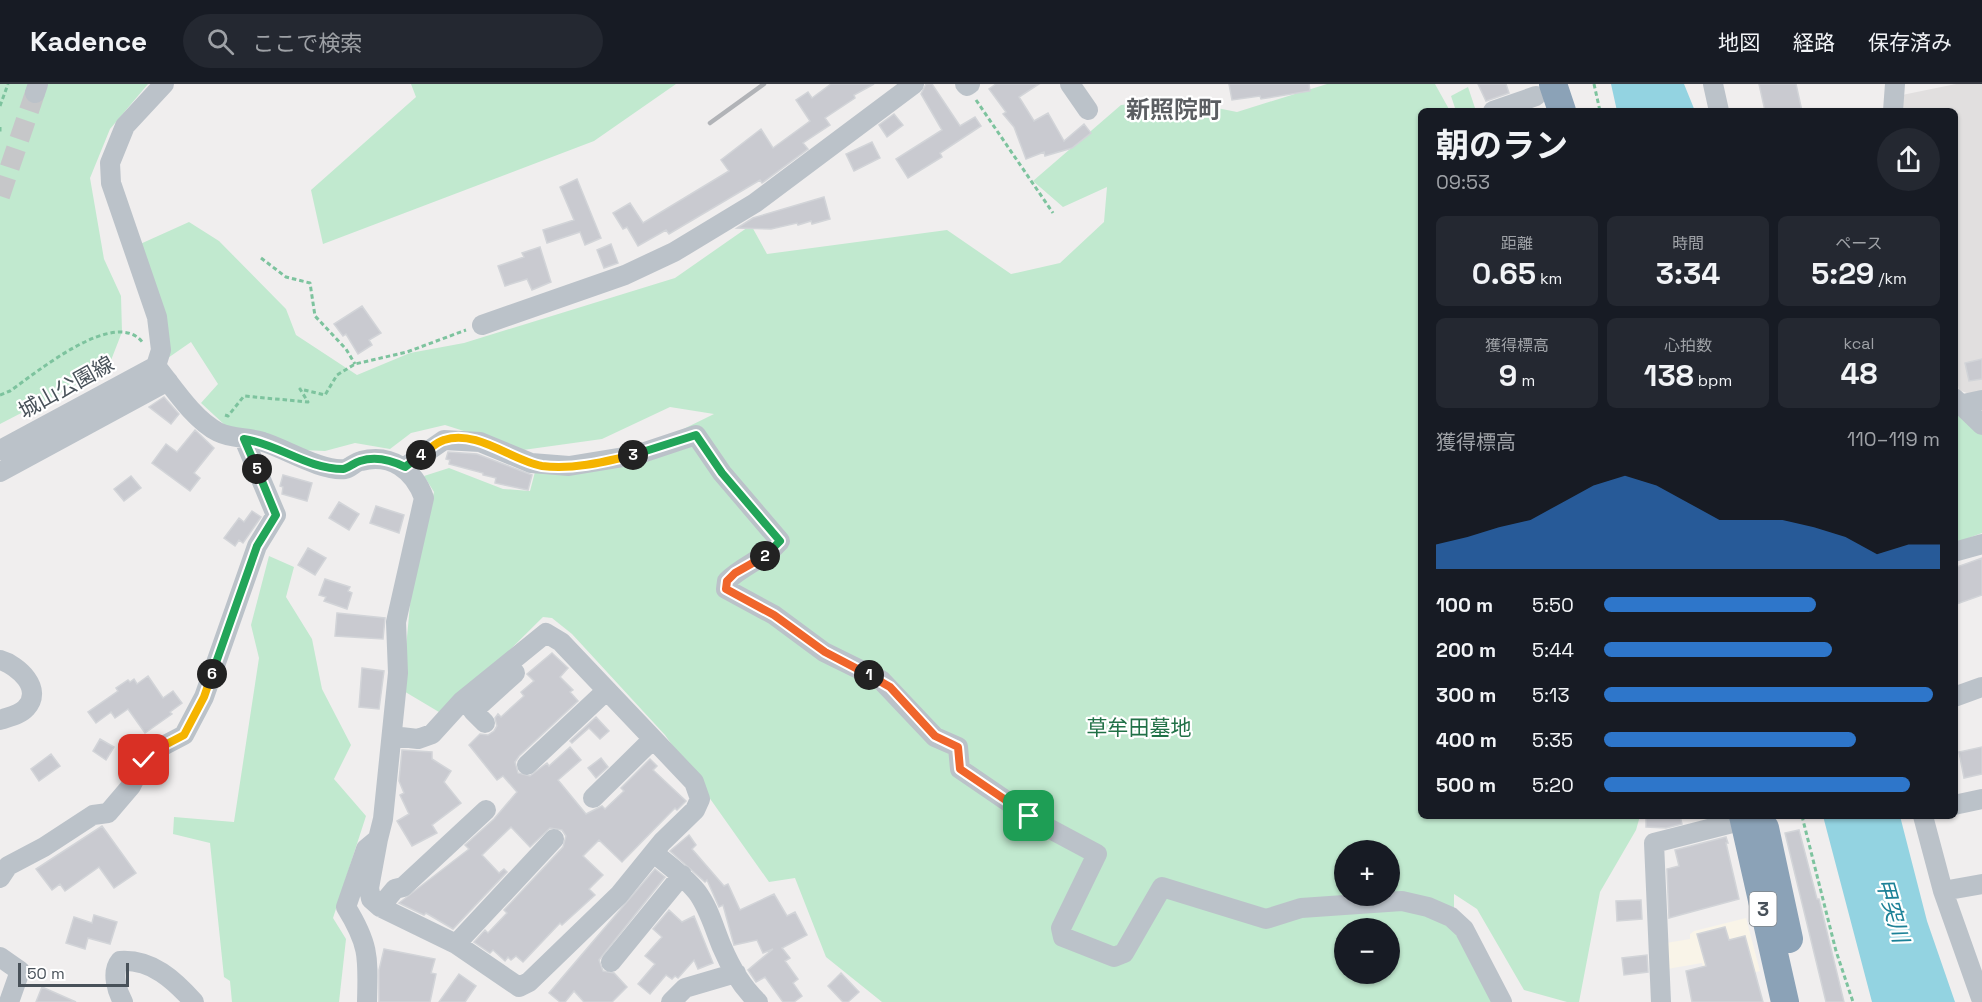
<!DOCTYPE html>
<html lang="ja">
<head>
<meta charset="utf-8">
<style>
	:root { --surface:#171b24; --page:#242831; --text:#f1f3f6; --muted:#9ea1a6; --line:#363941; --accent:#2e76ca }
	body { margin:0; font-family:"Space Grotesk","Noto Sans JP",sans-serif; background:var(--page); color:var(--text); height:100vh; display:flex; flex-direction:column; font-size:22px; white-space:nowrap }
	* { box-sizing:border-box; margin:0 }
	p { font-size:20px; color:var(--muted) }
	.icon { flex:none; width:33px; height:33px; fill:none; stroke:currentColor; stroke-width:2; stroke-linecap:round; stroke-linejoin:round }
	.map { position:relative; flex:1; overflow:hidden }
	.side { position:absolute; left:1418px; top:24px; width:540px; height:711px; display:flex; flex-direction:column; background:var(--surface); border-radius:9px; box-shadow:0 2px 4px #0004 }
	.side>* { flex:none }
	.tools { position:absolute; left:1334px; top:756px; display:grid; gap:12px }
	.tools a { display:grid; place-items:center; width:66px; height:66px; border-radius:50%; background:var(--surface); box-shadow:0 2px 4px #0004; font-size:30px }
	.scale { position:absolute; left:18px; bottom:15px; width:111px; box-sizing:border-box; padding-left:6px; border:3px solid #485159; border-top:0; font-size:16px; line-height:21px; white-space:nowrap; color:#485159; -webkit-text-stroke:4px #fff; paint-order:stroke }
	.pin { position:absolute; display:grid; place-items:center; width:51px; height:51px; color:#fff; margin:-26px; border-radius:12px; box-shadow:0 3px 9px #0006 }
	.km { position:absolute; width:30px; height:30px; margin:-15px; border-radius:50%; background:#222; color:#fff; font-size:16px; line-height:30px; text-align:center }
	.round { display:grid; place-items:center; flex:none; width:63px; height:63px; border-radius:32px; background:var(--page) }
	.headline { display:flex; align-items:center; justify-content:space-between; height:102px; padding:0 18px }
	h1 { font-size:33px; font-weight:700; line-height:45px }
	.stats { display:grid; grid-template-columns:repeat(3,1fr); gap:9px; height:102px; padding:6px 18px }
	.stats div { display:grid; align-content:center; border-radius:9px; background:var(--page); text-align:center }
	.stats b { font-size:30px; font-weight:700 }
	.stats small { font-size:16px; font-weight:400 }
	.stats p { font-size:16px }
	.chart { height:168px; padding:12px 18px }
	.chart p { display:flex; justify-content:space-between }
	.chart svg { width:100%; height:108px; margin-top:6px; fill:var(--accent); opacity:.7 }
	ul { padding:0 18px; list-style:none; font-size:20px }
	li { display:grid; grid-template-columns:96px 72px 1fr; align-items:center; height:45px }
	li i { height:15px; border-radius:8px; background:var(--accent) }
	header { display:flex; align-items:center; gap:36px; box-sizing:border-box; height:84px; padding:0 30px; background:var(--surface); border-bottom:2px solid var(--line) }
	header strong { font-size:28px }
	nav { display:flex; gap:33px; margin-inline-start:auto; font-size:21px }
	.search { width:420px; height:54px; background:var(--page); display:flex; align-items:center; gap:15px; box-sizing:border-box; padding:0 21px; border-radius:33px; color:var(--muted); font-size:22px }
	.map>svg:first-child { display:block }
</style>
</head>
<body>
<header>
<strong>Kadence</strong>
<div class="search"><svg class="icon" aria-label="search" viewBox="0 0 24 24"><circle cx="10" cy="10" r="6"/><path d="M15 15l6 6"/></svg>ここで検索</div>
<nav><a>地図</a><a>経路</a><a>保存済み</a></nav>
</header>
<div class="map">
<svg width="1982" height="918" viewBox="0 0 1982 918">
	<rect width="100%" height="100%" fill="#f0eeee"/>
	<path fill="#f9f4e8" d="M1746 834 1760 887 1708 901 1702 879 1667 885 1666 859 1690 855V850L1694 847Z"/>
	<path fill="#e1dfdf" d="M1956 0H1982V309L1972 311 1959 306 1955 288 1954 27H1900L1902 11Z"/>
	<path fill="#c1e9cf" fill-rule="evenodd" d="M0 0H148L110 45 90 94 104 175 121 212 122 248 108 284 0 340Z
		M411 0H676L594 57 323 160 311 106 416 13Z
		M1327 0H1435L1450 27H1420V732H1640L1636 746 1600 808 1579 918H1567L1524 906 1477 825 1454 810V840L1498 918H882L826 873 795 794 769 798 665 651 572 550 552 534 543 533 444 631 402 606 412 500 434 408 424 392 449 384 503 405 530 407 535 388 606 383 714 330 670 323 602 355 523 366 445 341 411 349 390 365 355 359 325 367 302 366 227 343 201 319 218 300 191 258 165 276 138 161 189 138 219 157 286 225 296 251 357 291 410 269 464 259 675 194 751 141 767 170 947 146 1011 190 1060 179 1104 138 1107 103 1063 123 1033 97 1121 21 1177 16 1237 28ZM1344 766H1389V812H1344ZM1344 844H1389V890H1344Z
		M1468 3 1476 27H1456L1451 12Z
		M1954 326 1982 351V449L1955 459Z
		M269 472 294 483 286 513 312 555 322 605 351 661 334 695 366 732 333 834 346 855 339 918H232L230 897 224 893 210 759 173 750 174 733 234 738 259 574 251 541Z"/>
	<path fill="#93d3e1" d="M1611 0H1684L1695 27H1617Z
		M1823 732H1900L1927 837 1955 918H1872Z"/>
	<path fill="#c9cad0" stroke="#d2d4d8" stroke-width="1.5" d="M831 0H874L854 11 855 14 825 34 830 41 803 59 808 65 762 99 760 96 669 150 666 146 638 162 627 143 623 145 613 129 630 119 643 139 729 87 721 76 761 45 773 64 810 37 796 16 808 8 812 14Z
		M926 0H932L960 42 975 33 981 42 940 69 942 73 908 94 896 75 942 46 921 10Z
		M996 0H1039L1019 13 1034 37 1048 29 1064 57 1084 40 1091 49 1072 64 1045 72 1044 68 1026 75 1014 43 1003 30 1006 28 989 5Z
		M1229 0H1309L1310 7 1261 15 1260 12 1232 16Z
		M1478 0H1506L1509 9 1486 17Z
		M1759 0H1796L1802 27H1765Z
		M894 30 903 41 887 53 879 41Z
		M872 58 880 74 854 87 846 70Z
		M577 95 601 154 585 161 580 148 547 159 543 146 574 136 560 103Z
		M824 113 830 135 812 140 811 137 798 141 797 139 771 145 737 144 753 134Z
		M611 160 618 179 604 184 597 166Z
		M540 163 551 198 532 206 527 195 505 202 498 182 524 173 522 169Z
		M362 222 381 249 369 256 372 261 358 270 346 250 343 252 334 240Z
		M1982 275V295L1969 297 1965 279Z
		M164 313 179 330 171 340 149 323Z
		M195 346 214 364 194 389 200 394 190 407 152 379 166 360 177 368Z
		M448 368 477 370 532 391 528 406 495 399 496 394 483 391V389L449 380 450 376 446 375Z
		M283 391 312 399 307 417 282 410 283 403 280 402Z
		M131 392 141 404 124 417 114 405Z
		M339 418 359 430 349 446 329 434Z
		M376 422 404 431 399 449 370 439Z
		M252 427 261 433 243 459 239 456 235 462 224 454 239 434 244 438Z
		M308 464 326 474 315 491 298 481Z
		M1982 474V511L1954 521V484Z
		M325 495 350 503 348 507 352 509 347 525 324 517 326 513 319 511Z
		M337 529 385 534 383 555 335 552Z
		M552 569 568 584 560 593 573 606 570 608 578 617 519 672 515 678 518 689 530 692 547 679 549 682 570 663 581 676 558 696 586 730 602 722 605 725 624 707 621 704 650 675 657 682 653 686 686 717 677 726 675 724 622 778 599 756 583 772 603 791 589 805 595 811 562 841 560 839 523 878 516 872 511 876 508 873 505 877 493 866 490 869 474 858 485 846 488 849 507 829 504 826 563 763 566 752 562 746 550 744 530 763 511 743 482 771 499 789 504 785 507 788 453 845 426 829 424 831 399 819 469 765 465 761 494 735 517 708 503 692 497 696 469 661 480 650 488 651 494 647 497 642 495 634 498 630 501 633 524 612 521 608 534 597 527 590Z
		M362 584 384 587 379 625 359 623Z
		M148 592 163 614 173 607 182 619 170 628 172 630 145 649 128 625 115 634 111 628 96 639 88 628 118 607 116 604 128 596 130 598 134 595 137 600Z
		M596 633 609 647 600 655 589 644 572 659 570 657Z
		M100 655 114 663 106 676 93 667Z
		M1982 663V690L1964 694 1959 668Z
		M402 666 432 668V675L451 687 444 698 461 719 432 741 437 749 412 762 397 737 409 730 400 711 404 709 399 697Z
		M51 670 60 682 39 697 31 685Z
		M601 674 608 683 596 694 588 684Z
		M1646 732H1680L1682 740 1666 744 1646 743Z
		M102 742 136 789 114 804 99 783 65 807 60 800 52 806 36 785Z
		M1799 746 1817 815H1819L1844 918H1826L1785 749Z
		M689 751 696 761 692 765 724 802 728 800 740 826 774 810 787 832 795 828 807 851 782 864 790 874 785 877 798 895 793 899 802 912 794 918H783L765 893 756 898 748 886 773 865 763 869 757 856 734 861 723 821 719 823 707 796 705 798 670 767Z
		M1726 753 1728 759H1726L1739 815 1669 834 1667 785 1679 782 1675 766Z
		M655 785 665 793 599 876 603 887 614 889 627 903 612 918H584L574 907 565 918H560L549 909Z
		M1641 816 1642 835 1617 837 1616 817Z
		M669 826 682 838 694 832 713 879 698 885 694 876 678 894 675 892 672 895 666 891 650 910 638 900 655 880 645 872 662 853 653 845Z
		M94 831 117 838 110 860 88 854 85 865 66 859 74 833 92 839Z
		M1725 843 1729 856 1745 852 1763 918H1692L1686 887 1706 882 1697 850Z
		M384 865 435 875 431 889 436 890 430 918H379V886Z
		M1647 871 1648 888 1624 891 1622 874Z
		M841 889 859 908 848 918H843L828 902Z
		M459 890 476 902 465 918H439Z
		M42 903 76 918H36Z"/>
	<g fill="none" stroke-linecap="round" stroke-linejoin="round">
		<path stroke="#c6c7c9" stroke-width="20" stroke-dasharray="20 10" stroke-linecap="butt" d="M0 112 35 9"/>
		<path stroke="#7dc39e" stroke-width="3" stroke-dasharray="4.5 3" stroke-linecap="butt" d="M1594 0 1600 27
			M976 16 1053 129
			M0 22 8 0
			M0 43V48
			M261 174 286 193 310 199 315 232 346 265 355 280
			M0 311 10 307C36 289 116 222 143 259
			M225 331 228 332 244 312 308 318 300 305 325 311 337 291 355 280 407 268 466 246
			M1802 732 1836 867 1853 918"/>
		<path stroke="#bbc2c9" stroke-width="20" d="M965 0 967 2 970 0
			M1070 0 1088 26
			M1713 0 1719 27
			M35 9 38 0
			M1493 27 1536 12
			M1893 27 1895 0
			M482 241 625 191 674 168 755 119 914 0
			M156 282C173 303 193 335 218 348 232 355 248 353 263 358 284 364 322 388 345 385 350 384 355 378 361 377 391 369 414 386 424 414L396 538 398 589 383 735 378 755 366 765 346 823C370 862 368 874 367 918
			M156 282 161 266 157 233 111 99 110 79 125 42 164 0
			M1954 314 1982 341
			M1959 321 1982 316
			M0 366 156 282
			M405 383 444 356 480 358 531 379 569 382 636 371 696 351 722 389 780 457C765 475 743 481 727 497L726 505 774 531 824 568 881 596 935 653 958 663 960 685 1039 739 1097 770 1061 844 1063 853 1114 873 1124 869 1162 803 1266 835 1301 824 1402 817 1428 823 1451 833 1464 845 1502 918
			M0 388 168 297
			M1954 468 1982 460
			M0 576C18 581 44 605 26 624 20 631 8 633 0 636
			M1954 613 1982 603
			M485 639 473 627 515 589
			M527 681 606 607
			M593 714 652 656
			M1954 721 1982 715
			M1923 732 1943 807 1982 917
			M378 755 369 804 371 815 380 823 456 860 519 903 529 898 619 811 662 758 695 726 700 715 694 698 561 558 546 549 462 617 432 650 418 655 392 652
			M655 770C670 782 685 793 697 808 709 824 714 844 722 863 730 882 743 904 758 918
			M0 794 8 782 44 763 93 731 108 729 131 702 144 676 163 662 184 651 204 613 257 462 276 431 244 355
			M1943 807 1982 800
			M380 823 395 805 403 803 486 726
			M456 860 554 755
			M0 873 20 887 9 918
			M611 878 682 791
			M123 918C117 907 111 888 120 877 152 875 174 896 194 918
			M671 918 685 904 736 889
			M1661 918 1654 759 1744 736"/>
		<path stroke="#8ba2b7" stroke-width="28" d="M1553 0 1562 27
			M1743 732 1785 918
			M1765 744 1789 855"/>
		<path stroke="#b1b3b7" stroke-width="4.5" d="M710 39 764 0"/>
	</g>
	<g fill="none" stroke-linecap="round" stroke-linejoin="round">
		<defs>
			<path id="split-1" d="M869 591 890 603 935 652 958 663 960 685 1029 732"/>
			<path id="split-2" d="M765 472 735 489 727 497 726 505 774 531 825 568 869 591"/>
			<path id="split-3" d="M633 371 696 351 722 389 780 457 765 472"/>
			<path id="split-4" d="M421 371C428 367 436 358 444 356 477 345 512 377 542 382 572 386 604 378 633 371"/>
			<path id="split-5" d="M257 385 244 355C278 360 307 385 343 385 348 384 354 379 360 377 375 372 391 376 405 383L421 371"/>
			<path id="split-6" d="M212 590 257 462 276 431 257 385"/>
			<path id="split-7" d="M144 676 163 662 184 651 204 613 212 590"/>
		</defs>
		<use href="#split-1" stroke="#fff" stroke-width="12"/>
		<use href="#split-2" stroke="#fff" stroke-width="12"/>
		<use href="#split-3" stroke="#fff" stroke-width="12"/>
		<use href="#split-4" stroke="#fff" stroke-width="12"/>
		<use href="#split-5" stroke="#fff" stroke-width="12"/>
		<use href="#split-6" stroke="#fff" stroke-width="12"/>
		<use href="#split-7" stroke="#fff" stroke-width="12"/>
		<use href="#split-1" stroke="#f0652b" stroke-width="8"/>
		<use href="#split-2" stroke="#f0652b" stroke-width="8"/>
		<use href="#split-3" stroke="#22a559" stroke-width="8"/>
		<use href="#split-4" stroke="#f5b400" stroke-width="8"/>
		<use href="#split-5" stroke="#22a559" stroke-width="8"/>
		<use href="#split-6" stroke="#22a559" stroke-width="8"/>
		<use href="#split-7" stroke="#f5b400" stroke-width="8"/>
	</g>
	<g text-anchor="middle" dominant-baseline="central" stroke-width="4.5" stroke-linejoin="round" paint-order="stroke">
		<rect fill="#fff" stroke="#7f858b" stroke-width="1.5" x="1749.5" y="808" width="27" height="34" rx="4.5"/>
		<g font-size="20" font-weight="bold" fill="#485159">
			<text x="1763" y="825">3</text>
		</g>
		<g font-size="21" fill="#485159" stroke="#fff">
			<text transform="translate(66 303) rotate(-29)">城山公園線</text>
		</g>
		<g font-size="21" fill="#217147" stroke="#fff">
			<text x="1139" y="643">草牟田墓地</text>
		</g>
		<g font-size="22" font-style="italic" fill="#1c8197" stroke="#fff">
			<text transform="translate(1893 826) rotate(74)">甲突川</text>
		</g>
		<g font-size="24" font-weight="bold" fill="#5b5e62" stroke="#fff">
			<text x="1174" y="25">新照院町</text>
		</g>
	</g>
</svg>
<div class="tools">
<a>+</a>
<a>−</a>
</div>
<div class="scale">50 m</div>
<div class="pin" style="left:1029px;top:732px;background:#1e9e55"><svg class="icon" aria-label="arrive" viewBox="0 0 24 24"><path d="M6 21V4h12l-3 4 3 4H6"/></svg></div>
<div class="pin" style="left:144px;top:676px;background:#d93025"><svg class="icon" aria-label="check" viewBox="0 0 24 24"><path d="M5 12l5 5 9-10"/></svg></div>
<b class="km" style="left:869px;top:591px">1</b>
<b class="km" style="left:765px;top:472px">2</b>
<b class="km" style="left:633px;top:371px">3</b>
<b class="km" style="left:421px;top:371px">4</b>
<b class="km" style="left:257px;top:385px">5</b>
<b class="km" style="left:212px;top:590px">6</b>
<section class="side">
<div class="headline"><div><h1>朝のラン</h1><p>09:53</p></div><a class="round"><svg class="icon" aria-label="share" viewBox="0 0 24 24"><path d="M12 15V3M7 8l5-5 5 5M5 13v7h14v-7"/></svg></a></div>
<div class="stats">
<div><p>距離</p><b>0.65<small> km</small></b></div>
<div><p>時間</p><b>3:34</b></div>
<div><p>ペース</p><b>5:29<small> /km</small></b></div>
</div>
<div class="stats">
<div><p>獲得標高</p><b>9<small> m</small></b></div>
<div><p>心拍数</p><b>138<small> bpm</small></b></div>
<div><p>kcal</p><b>48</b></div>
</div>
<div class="chart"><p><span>獲得標高</span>110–119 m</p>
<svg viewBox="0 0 160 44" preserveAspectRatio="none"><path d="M0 44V34L10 31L20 27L30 24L40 17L50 10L60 6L70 10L80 17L90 24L100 24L110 24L120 27L130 31L140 38L150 34L160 34V44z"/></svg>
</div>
<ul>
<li><b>100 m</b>5:50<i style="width:63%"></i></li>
<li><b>200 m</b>5:44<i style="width:68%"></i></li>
<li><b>300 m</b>5:13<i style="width:98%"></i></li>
<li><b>400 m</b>5:35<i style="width:75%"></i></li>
<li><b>500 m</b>5:20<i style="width:91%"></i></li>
</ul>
</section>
</div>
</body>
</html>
